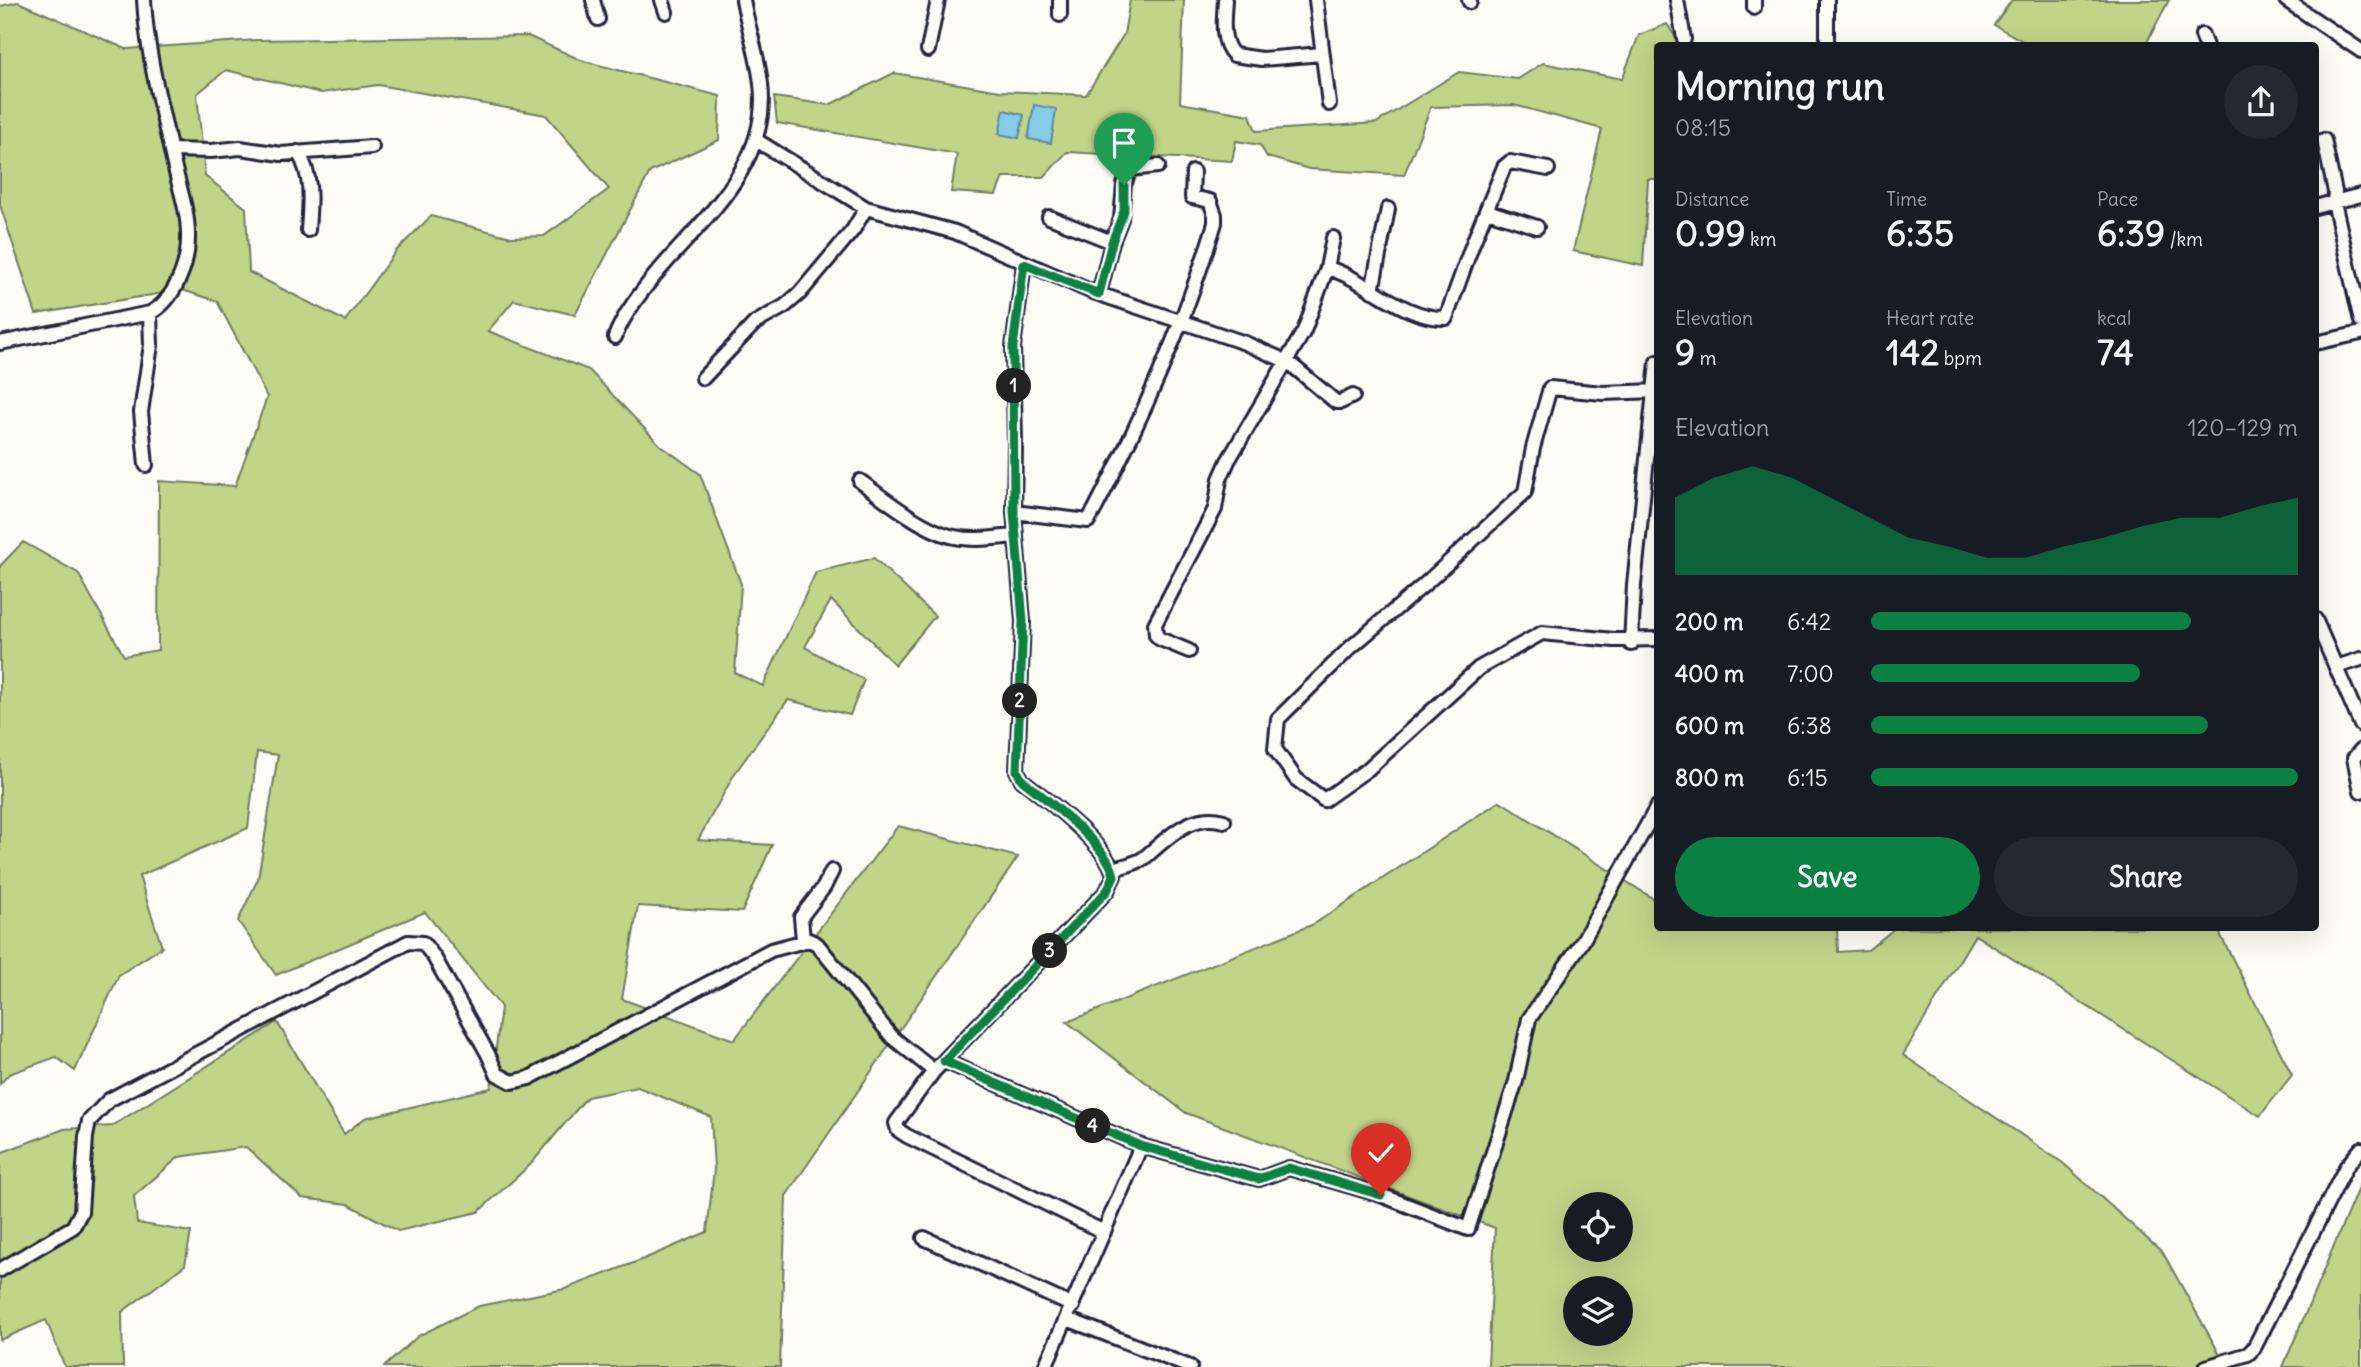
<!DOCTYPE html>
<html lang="en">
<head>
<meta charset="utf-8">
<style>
	:root { --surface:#171b24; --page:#242831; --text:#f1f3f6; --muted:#9ea1a6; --accent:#0b8043 }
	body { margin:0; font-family:Delius,sans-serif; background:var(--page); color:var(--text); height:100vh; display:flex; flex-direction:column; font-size:26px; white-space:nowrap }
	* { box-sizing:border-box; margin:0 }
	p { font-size:23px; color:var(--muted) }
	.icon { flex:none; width:38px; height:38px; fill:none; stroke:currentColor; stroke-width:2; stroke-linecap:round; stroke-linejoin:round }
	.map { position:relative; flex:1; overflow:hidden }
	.panel { position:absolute; left:1654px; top:42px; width:665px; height:889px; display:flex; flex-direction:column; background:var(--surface); border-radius:7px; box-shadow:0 7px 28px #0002 }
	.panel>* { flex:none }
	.buttons { position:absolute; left:1563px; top:1192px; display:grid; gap:14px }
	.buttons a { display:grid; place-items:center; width:70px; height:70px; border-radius:50%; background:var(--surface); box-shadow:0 7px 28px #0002; font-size:35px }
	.pin { position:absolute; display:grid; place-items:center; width:60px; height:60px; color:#fff; margin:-72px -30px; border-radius:50% 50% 50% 0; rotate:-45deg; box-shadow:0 0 7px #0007 }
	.pin .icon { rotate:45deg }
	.km { position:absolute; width:35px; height:35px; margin:-18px; border-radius:50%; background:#222; color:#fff; font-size:19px; line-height:35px; text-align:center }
	.round { display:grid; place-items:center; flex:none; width:74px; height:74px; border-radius:37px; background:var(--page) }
	.summary { display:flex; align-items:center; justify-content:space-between; height:119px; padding:0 21px }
	h1 { font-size:38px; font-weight:700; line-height:52px }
	.metrics { display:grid; grid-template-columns:repeat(3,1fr); gap:10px; height:119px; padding:7px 21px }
	.metrics div { display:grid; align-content:center }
	.metrics b { font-size:35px; font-weight:700 }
	.metrics small { font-size:19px; font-weight:400 }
	.metrics p { font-size:19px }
	.chart { height:196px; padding:14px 21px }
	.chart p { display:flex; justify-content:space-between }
	.chart svg { width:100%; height:126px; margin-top:7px; fill:var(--accent); opacity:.7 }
	.primary-button { display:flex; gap:14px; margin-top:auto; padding:14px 21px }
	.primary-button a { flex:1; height:80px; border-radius:42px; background:var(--accent); color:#fff; font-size:28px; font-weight:700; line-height:80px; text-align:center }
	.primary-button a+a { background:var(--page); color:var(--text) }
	ul { padding:0 21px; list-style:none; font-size:23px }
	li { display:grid; grid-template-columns:112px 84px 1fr; align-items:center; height:52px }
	li i { height:18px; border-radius:9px; background:var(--accent) }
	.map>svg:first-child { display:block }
</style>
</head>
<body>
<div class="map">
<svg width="2361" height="1367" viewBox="0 0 2361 1367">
	<rect width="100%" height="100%" fill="#fdfcf7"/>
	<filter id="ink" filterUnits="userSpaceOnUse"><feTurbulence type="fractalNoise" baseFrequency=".0143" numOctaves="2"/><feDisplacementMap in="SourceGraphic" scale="14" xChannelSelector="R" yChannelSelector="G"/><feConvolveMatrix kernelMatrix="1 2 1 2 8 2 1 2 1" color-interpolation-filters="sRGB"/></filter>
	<g filter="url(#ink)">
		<path fill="#c1d488" stroke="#727b62" stroke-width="2" fill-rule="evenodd" d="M1130 0H1184L1180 103 1250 115 1256 131 1376 123 1459 72 1518 79 1543 63 1622 79 1639 35 1667 24 1681 45 1657 46V179H1648L1643 266 1573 251 1602 129 1514 105 1431 107 1404 175 1309 169 1267 157 1260 145 1236 141 1232 161 1067 152 1044 177H1003L996 195 951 192 957 154 777 123 774 97 829 105 894 73 1000 91 1086 95 1124 34Z
			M2012 0H2169L2145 46 2030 45 1994 25Z
			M18 2 126 49 257 40 528 36 583 61 720 96 719 140 650 172 575 315 514 300 488 331 589 370 660 445 700 474 741 584 735 673 763 686 816 572 874 558 935 616 895 665 831 600 805 647 864 680 850 715 788 700 735 773 698 840 772 845 742 912 638 906 622 999 734 1040 898 826 1018 857 786 1196 780 1367H384L418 1336 479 1306 565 1289 644 1259 707 1232 714 1169 711 1117 638 1087 587 1097 531 1164 478 1212 398 1231 348 1204 302 1198 246 1147 179 1157 134 1196 137 1223 191 1232 185 1265 122 1312 123 1367H65L46 1320 0 1340V1153L64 1129 112 1126 277 1022 344 1134 365 1118 491 1088 501 1007 425 912 276 975 238 921 258 879 278 755 257 752 248 828 139 876 162 947 119 975 75 1071 56 1057 9 1074 0 1084V566L23 542 78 573 124 656 158 650 159 481 235 486 267 397 217 301 182 290 36 314 0 205V6ZM226 70 321 93 378 85 546 115 609 189 544 236 511 237 431 216 396 251 345 321 249 272 246 208 205 176 197 94Z
			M1500 801 1657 901V928H1837L1838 952 1868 950 1895 928H2224L2220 934 2292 1075 2260 1116 1975 935 1903 1055 2063 1163 2163 1253 2227 1367H1484L1488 1365 1495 1228 1186 1113 1067 1022 1314 924ZM1575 1204H1620V1250H1575ZM1575 1288H1620V1334H1575Z
			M2361 1181V1367H2283Z"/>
		<path fill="#85cde6" stroke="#5d89a2" stroke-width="2" d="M1034 105 1056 109 1051 143 1028 139Z
			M1004 110 1024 115 1019 138 999 134Z"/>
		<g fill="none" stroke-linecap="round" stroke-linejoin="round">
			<defs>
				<path id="minor" d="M593 0 598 19
					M662 0 666 12
					M1060 0V15
					M1225 0C1224 17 1220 42 1234 55L1262 59 1322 54
					M1316 0 1329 104
					M1469 0 1470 2
					M1677 0 1684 39
					M1754 0V8
					M2286 0 2361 51
					M2202 35 2206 46
					M1827 46V0
					M928 50 938 0
					M756 140 866 208 955 232 1090 291 1245 343 1288 362 1336 402H1341L1353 396
					M2324 140 2335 192 2334 202 2361 195
					M171 150 211 151 240 148 281 154 372 147
					M298 152C313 176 310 203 308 230
					M2315 207 2334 202 2361 321
					M1487 211 1537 227
					M1049 217 1112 242
					M1024 264 1013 347 1015 444 1014 512 1023 621 1017 771 1022 780C1046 799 1109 846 1114 876L1107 891 934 1071 896 1123 898 1130 907 1136 1104 1232
					M1327 268C1367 279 1402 319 1446 318L1473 243 1504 167 1510 162 1548 169
					M1372 291 1388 209
					M1099 294 1112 242 1121 219 1124 185 1130 169 1158 166
					M615 337C625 310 651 279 670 258 715 208 770 157 761 84 758 55 748 28 743 0
					M0 343 150 313C174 301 188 265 188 239 189 215 180 189 174 165 162 110 147 56 144 0
					M2315 343 2361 333
					M703 378 755 323 785 306 800 293 853 230 866 208
					M1657 391 1603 393 1550 388 1533 448 1525 492 1425 584 1350 648 1278 719 1275 749 1296 779 1324 800 1368 769 1479 668 1542 633 1614 640 1657 639
					M146 465 141 412 151 345 150 313
					M860 481C884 499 926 532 955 537 974 541 996 538 1015 536
					M1014 512 1088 521 1095 509C1143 417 1185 322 1215 223V215L1210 201 1192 197 1193 172
					M2315 619 2361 725
					M1631 644 1634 585 1657 362
					M1189 651 1160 639 1156 635 1155 624 1215 509 1220 479 1228 461 1304 331 1327 268 1333 238
					M2336 667 2361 659
					M2361 750 2354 758 2361 791
					M1113 869C1123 866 1136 864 1144 858 1167 839 1191 811 1224 821
					M803 940 801 917 824 887 832 871
					M944 1061 1141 1146 1259 1179 1289 1168 1381 1195 1468 1229 1516 1081 1529 1019 1582 942 1657 807
					M924 1238 1073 1306
					M0 1270 73 1227 81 1212 86 1137 89 1121 109 1100 408 942 423 943 434 957 488 1054 497 1074 512 1082 529 1078 771 950 809 940 817 944 892 1037 934 1071
					M1067 1319 1190 1367
					M1045 1367 1141 1146
					M2206 1367 2248 1354 2254 1348 2346 1167 2361 1149"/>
			</defs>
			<use href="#minor" stroke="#22223b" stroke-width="18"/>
			<use href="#minor" stroke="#fdfcf7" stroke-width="12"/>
		</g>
	</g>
	<g fill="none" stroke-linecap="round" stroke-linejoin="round" filter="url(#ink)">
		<defs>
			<path id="route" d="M1124 185V211L1112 242 1099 294 1024 264 1013 347 1014 512 1023 621 1017 771 1022 780C1046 799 1109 846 1114 876L1107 891 944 1061 1141 1146 1259 1179 1289 1168 1381 1195"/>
		</defs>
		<use href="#route" stroke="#fff" stroke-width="14"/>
		<use href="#route" stroke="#0b8043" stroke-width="9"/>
	</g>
</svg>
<div class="buttons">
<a><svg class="icon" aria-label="locate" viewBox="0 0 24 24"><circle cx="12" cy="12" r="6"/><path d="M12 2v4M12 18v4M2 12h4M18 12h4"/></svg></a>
<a><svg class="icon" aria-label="layers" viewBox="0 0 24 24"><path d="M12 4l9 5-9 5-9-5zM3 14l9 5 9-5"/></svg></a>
</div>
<div class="pin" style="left:1124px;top:185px;background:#1e9e55"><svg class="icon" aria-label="arrive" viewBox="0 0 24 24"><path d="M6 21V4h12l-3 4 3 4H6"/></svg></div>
<div class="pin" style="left:1381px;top:1195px;background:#d93025"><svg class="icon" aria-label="check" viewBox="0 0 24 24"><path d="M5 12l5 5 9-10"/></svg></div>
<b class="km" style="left:1014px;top:386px">1</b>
<b class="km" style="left:1020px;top:701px">2</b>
<b class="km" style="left:1050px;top:951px">3</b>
<b class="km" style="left:1093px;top:1126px">4</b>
<section class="panel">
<div class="summary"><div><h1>Morning run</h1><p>08:15</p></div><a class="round"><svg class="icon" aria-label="share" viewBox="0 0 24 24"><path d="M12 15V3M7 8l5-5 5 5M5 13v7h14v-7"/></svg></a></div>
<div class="metrics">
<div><p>Distance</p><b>0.99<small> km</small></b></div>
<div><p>Time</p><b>6:35</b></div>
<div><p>Pace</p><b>6:39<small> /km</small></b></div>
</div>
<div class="metrics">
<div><p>Elevation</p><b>9<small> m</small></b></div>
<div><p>Heart rate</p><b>142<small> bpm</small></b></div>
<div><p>kcal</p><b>74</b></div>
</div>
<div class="chart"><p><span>Elevation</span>120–129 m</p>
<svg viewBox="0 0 160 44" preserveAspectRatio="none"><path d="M0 44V17L10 10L20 6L30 10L40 17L50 24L60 31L70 34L80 38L90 38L100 34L110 31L120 27L130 24L140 24L150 20L160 17V44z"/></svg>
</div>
<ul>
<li><b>200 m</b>6:42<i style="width:75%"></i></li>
<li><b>400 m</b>7:00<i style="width:63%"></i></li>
<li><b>600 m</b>6:38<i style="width:79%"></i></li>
<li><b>800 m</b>6:15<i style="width:100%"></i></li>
</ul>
<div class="primary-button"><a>Save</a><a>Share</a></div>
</section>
</div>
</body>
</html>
